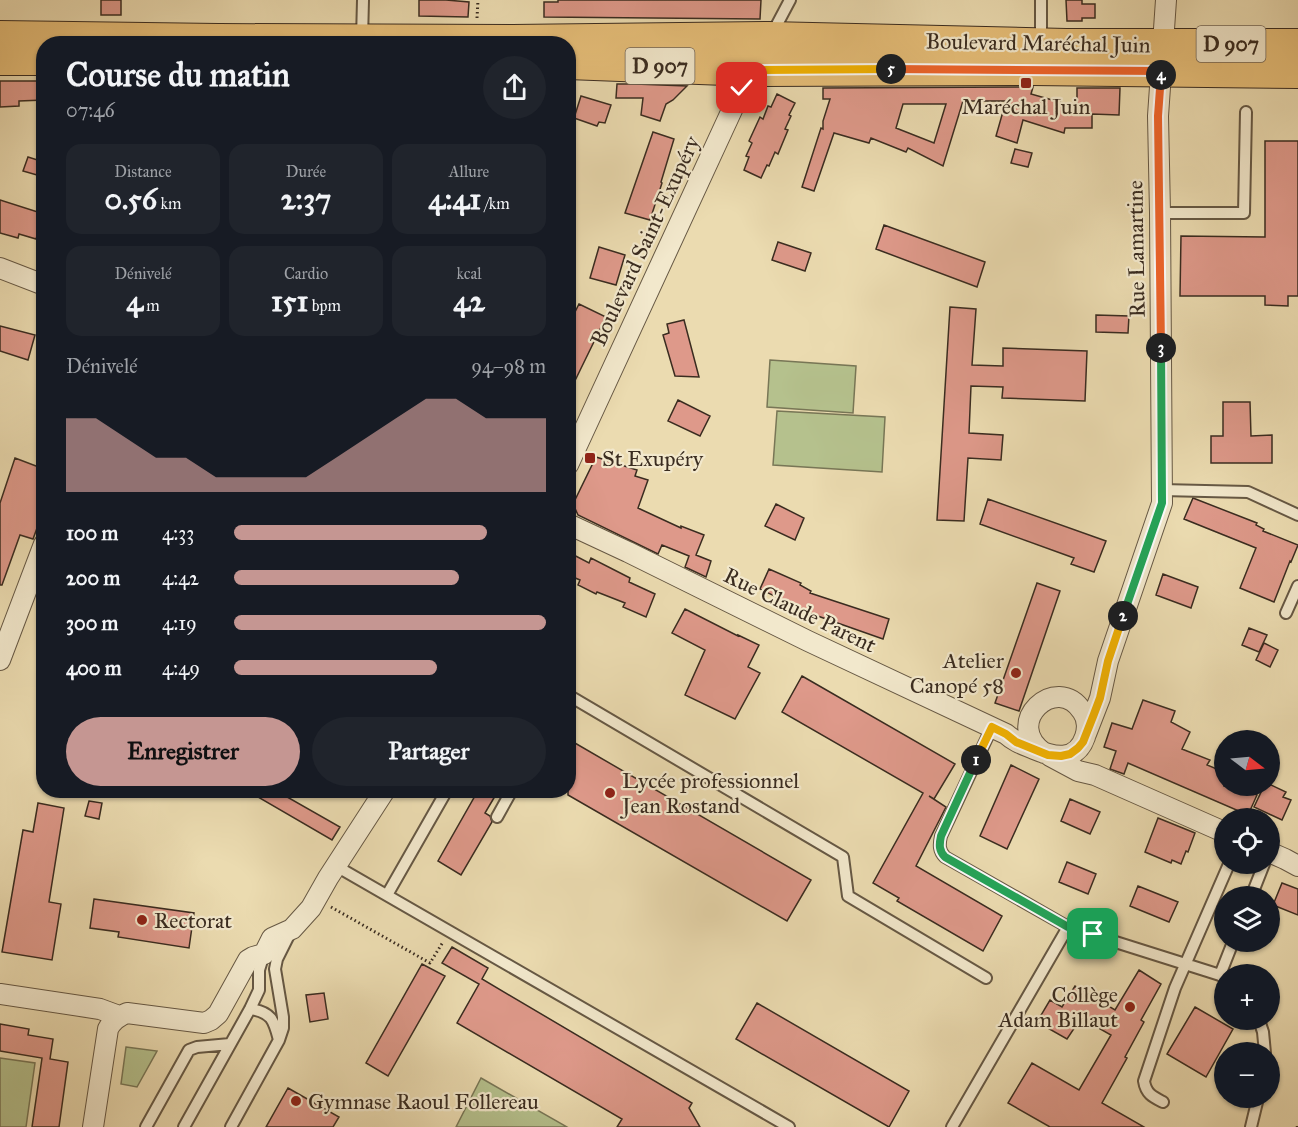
<!DOCTYPE html>
<html lang="fr">
<head>
<meta charset="utf-8">
<style>
	:root { --surface:#171b24; --page:#20242c; --text:#f1f3f6; --muted:#9ea1a6; --accent:#c59692 }
	body { margin:0; font-family:"IM FELL Great Primer",serif; background:var(--page); color:var(--text); height:100vh; display:flex; flex-direction:column; font-size:22px; white-space:nowrap }
	* { box-sizing:border-box; margin:0 }
	p { font-size:20px; color:var(--muted) }
	.icon { flex:none; width:33px; height:33px; fill:none; stroke:currentColor; stroke-width:2; stroke-linecap:round; stroke-linejoin:round }
	.map { position:relative; flex:1; overflow:hidden }
	.drawer { position:absolute; left:36px; top:36px; width:540px; height:762px; display:flex; flex-direction:column; background:var(--surface); border-radius:24px; box-shadow:0 2px 4px #0004 }
	.drawer>* { flex:none }
	.needle { width:39px; rotate:106deg }
	.controls { position:absolute; left:1214px; top:730px; display:grid; gap:12px }
	.controls a { display:grid; place-items:center; width:66px; height:66px; border-radius:50%; background:var(--surface); box-shadow:0 2px 4px #0004; font-size:30px }
	.pin { position:absolute; display:grid; place-items:center; width:51px; height:51px; color:#fff; margin:-26px; border-radius:12px; box-shadow:0 3px 9px #0006 }
	.km { position:absolute; width:30px; height:30px; margin:-15px; border-radius:50%; background:#222; color:#fff; font-size:16px; line-height:30px; text-align:center }
	.round { display:grid; place-items:center; flex:none; width:63px; height:63px; border-radius:32px; background:var(--page) }
	.headline { display:flex; align-items:center; justify-content:space-between; height:102px; padding:0 30px }
	h1 { font-size:33px; font-weight:800; line-height:45px }
	.figures { display:grid; grid-template-columns:repeat(3,1fr); gap:9px; height:102px; padding:6px 30px }
	.figures div { display:grid; align-content:center; border-radius:15px; background:var(--page); text-align:center }
	.figures b { font-size:30px; font-weight:800 }
	.figures small { font-size:16px; font-weight:400 }
	.figures p { font-size:16px }
	.chart { height:168px; padding:12px 30px }
	.chart p { display:flex; justify-content:space-between }
	.chart svg { width:100%; height:108px; margin-top:6px; fill:var(--accent); opacity:.7 }
	.primary-button { display:flex; gap:12px; margin-top:auto; padding:12px 30px }
	.primary-button a { flex:1; height:69px; border-radius:36px; background:var(--accent); color:#111; font-size:24px; font-weight:800; line-height:69px; text-align:center }
	.primary-button a+a { background:var(--page); color:var(--text) }
	ul { padding:0 30px; list-style:none; font-size:20px }
	li { display:grid; grid-template-columns:96px 72px 1fr; align-items:center; height:45px }
	li i { height:15px; border-radius:8px; background:var(--accent) }
	.map>svg:first-child { display:block }
</style>
</head>
<body>
<div class="map">
<svg width="1298" height="1127" viewBox="0 0 1298 1127">
	<rect width="100%" height="100%" fill="#ebdbb0"/>
	<filter id="stains"><feTurbulence type="fractalNoise" baseFrequency=".00333" numOctaves="4"/><feColorMatrix values="0 0 0 0 .2 0 0 0 0 .09 0 0 0 0 .02 0 0 0 .5 -.17"/></filter>
	<radialGradient id="worn" r=".72"><stop offset=".6" stop-color="#630" stop-opacity="0"/><stop offset="1" stop-color="#630" stop-opacity=".3"/></radialGradient>
	<path fill="#b5c18d" stroke="#787656" stroke-width="1.5" d="M770 360 856 366 853 413 767 407Z
		M777 411 885 417 882 472 773 465Z
		M126 1047 157 1051 137 1087 121 1084Z
		M0 1058 35 1063 26 1127H0Z
		M481 1078 567 1127H456Z"/>
	<path fill="#de998a" stroke="#3a2c20" stroke-width="1.5" fill-rule="evenodd" d="M101 0H121V15H101Z
		M419 0H446L469 2 468 17 419 16Z
		M558 0H761L760 19 544 17V2H558Z
		M1066 0H1082V4H1095V18H1082V21H1067Z
		M0 81H44V100L19 101V106L0 107Z
		M617 84H635L687 86 673 100 666 104 660 121 641 115 643 98H616Z
		M1033 87 1031 94 1077 107V88H1120L1119 115 1092 114V128H1065L1064 133 1023 120 1017 143 996 136 1006 101H963L943 166 908 148 906 152 871 138 869 143 834 133 814 191 802 187 821 128 823 129V121L830 99H823V88ZM903 104H946L934 143 896 128Z
		M777 94 795 103 789 115 791 116 785 129 788 130 778 154 775 152 769 166 767 165 761 178 744 170 749 157 746 156 752 143 749 141 760 117 763 119 768 106 771 107Z
		M581 96 611 105 605 123 599 122 597 126 574 118Z
		M653 132 674 139 661 182 662 183 650 220 625 213Z
		M1265 141H1298V296H1288V306L1265 305V296H1180L1181 236 1265 237Z
		M1015 149 1032 153 1028 167 1011 163Z
		M28 157 44 162V177L23 171Z
		M0 200 44 214 36 239 19 234 18 238 0 233Z
		M884 225 985 262 977 287 876 249Z
		M778 242 811 253 805 271 772 260Z
		M599 247 625 255 616 285 590 278Z
		M579 304 606 317 568 395V326Z
		M950 307 976 309 972 365 1003 366V348L1087 351 1085 401 1002 398 1003 387 971 386 969 433 1003 435 1001 460 968 458 964 521 937 520Z
		M1096 315 1129 316 1128 333 1096 332Z
		M684 320 699 377 675 376 663 335 669 333 667 324Z
		M0 326 35 335 28 360 0 351Z
		M678 400 710 416 700 436 668 421Z
		M1223 402H1250L1251 436 1272 435V463H1211V436H1223Z
		M596 457 637 470 635 476 648 480 638 508 681 528V526L704 535 696 555 711 561 706 577 685 567 689 556 662 545 658 554 578 515 573 504Z
		M15 458 44 469V509L33 539 20 535 2 585H0V503Z
		M1193 498 1257 523 1256 525 1264 529 1263 531 1298 545 1291 562 1290 561 1274 602 1240 588 1256 548 1184 519Z
		M988 499 1106 541 1094 572 1071 564 1074 558 980 524Z
		M776 504 804 518 795 540 765 526Z
		M568 552 589 563 591 558 630 578 629 582 655 594 646 617 623 607 625 603 597 592 596 594 578 585 580 580 568 575Z
		M769 569 801 583 800 585 811 591 810 593 889 619 883 639 812 614 760 589Z
		M1163 574 1198 587 1191 608 1156 595Z
		M1037 583 1060 591 1019 711 995 703Z
		M685 609 738 636V635L759 645 748 667 760 673 735 719 685 695 705 650 672 633Z
		M1249 628 1267 635 1259 652 1242 645Z
		M1264 643 1278 650 1270 667 1256 660Z
		M802 676 955 764 934 799 929 796 946 807 916 866 1002 916 983 951 897 901 899 898 873 883 923 793 782 712Z
		M1143 700 1175 711 1171 722 1190 732 1182 749 1210 760 1207 765 1224 772V786H1237L1257 795 1248 815 1128 763 1124 774 1110 769 1116 751 1104 747 1112 723 1132 729Z
		M568 739 811 880 787 921 568 795Z
		M1011 765 1039 779 1007 849 980 836Z
		M1269 784 1286 792 1283 797 1291 800 1282 820 1254 807 1264 786H1269Z
		M246 790H275L340 827 332 840Z
		M498 791 485 813 490 816 492 822 461 875 438 861 475 796Z
		M1070 799 1100 812 1090 834 1061 821Z
		M89 801 102 803 99 819 85 816Z
		M38 803 64 808 49 902 61 904 52 960 2 952 23 830 33 832Z
		M1158 818 1195 833 1188 852 1186 851 1181 864 1172 860 1171 863 1145 852Z
		M1067 862 1096 874 1088 894 1059 882Z
		M1282 883 1298 889V915L1273 905Z
		M1138 886 1178 902 1169 922 1130 906Z
		M94 899 194 913 189 948 118 937 119 932 90 928Z
		M452 947 488 968 482 979 692 1103 689 1108 700 1127H617L622 1119 457 1023 479 984 442 963Z
		M422 964 445 976 388 1076 366 1063Z
		M1139 970 1161 984 1141 1020 1144 1022 1125 1057 1127 1058 1102 1103 1144 1127H1050L1008 1103 1032 1063 1079 1090 1111 1035 1081 1018 1067 1039 1037 1022 1050 1000 1062 1007 1075 986 1115 1010Z
		M324 993 328 1019 310 1022 306 995Z
		M757 1003 909 1091 889 1127 736 1039Z
		M1195 1007 1233 1029 1206 1077 1167 1054Z
		M0 1024 29 1029 28 1035 53 1039 50 1059 68 1062 59 1127H32L42 1058 0 1051Z
		M288 1088 339 1117 333 1127H266Z"/>
	<g fill="none" stroke-linecap="round" stroke-linejoin="round">
		<defs>
			<path id="service" d="M1041 0V41
				M772 34 790 0
				M362 39 363 0
				M1160 213H1244L1246 112
				M1162 490 1248 492 1298 515
				M1286 613 1298 586
				M568 695 843 857 848 896 986 978
				M992 727 941 836C939 845 939 851 945 857L1068 927 1220 975 1224 978
				M497 817 512 790
				M336 866 789 1127
				M387 895 447 790
				M1251 897 1264 864
				M1220 975 1233 942
				M250 1009C272 1012 274 1021 279 1040
				M1259 1020 1263 1032 1265 1053
				M1163 1102C1153 1097 1146 1094 1144 1081L1175 988 1229 864
				M146 1127 189 1050 197 1047 230 1044
				M184 1127 250 1009 259 990V970L264 954
				M231 1127 279 1040 283 1028V1017L275 969 277 959 291 931
				M952 1127 1068 927
				M1251 1127 1258 1098"/>
			<path id="minor" d="M0 268 44 285
				M568 465 738 97 752 70
				M568 524 628 552 808 641 1006 734C1015 742 1022 744 1034 749 1053 757 1076 763 1085 737 1088 728 1088 719 1082 711 1057 672 1001 723 1044 753
				M0 660 44 544
				M1086 734 1100 698 1108 661 1162 503 1160 213 1158 116 1166 0
				M1050 756 1078 771 1095 775 1224 832
				M1269 852 1285 859 1298 866
				M0 994 100 1009 119 1016
				M93 1127 108 1029C112 1021 119 1016 127 1013L204 1023 211 1020 218 1014 248 960 253 957 264 954 272 938 292 929 311 908 328 878 385 790"/>
			<path id="primary" d="M0 37 218 40 512 41 769 38 1066 45H1298
				M0 59H44
				M568 63 752 70 1031 69 1298 72"/>
		</defs>
		<use href="#service" stroke="#665844" stroke-width="14"/>
		<use href="#minor" stroke="#665844" stroke-width="22"/>
		<use href="#primary" stroke="#3a2c20" stroke-width="34"/>
		<path stroke="#3a2c20" stroke-width="3" stroke-dasharray="1.5 3" stroke-linecap="butt" d="M477 18 478 0
			M331 907 430 963 443 942"/>
		<use href="#service" stroke="#f2e8cc" stroke-width="10"/>
		<use href="#minor" stroke="#f2e8cc" stroke-width="20"/>
		<use href="#primary" stroke="#e6be78" stroke-width="32"/>
		<path stroke="#3a2c20" stroke-width="4.5" stroke-dasharray="10 10" stroke-linecap="butt" d="M1298 1127V1126"/>
	</g>
	<g fill="none" stroke-linecap="round" stroke-linejoin="round">
		<defs>
			<path id="split-1" d="M976 760 941 836C939 845 939 851 945 857L1068 927 1093 934"/>
			<path id="split-2" d="M976 760 992 727 1006 734 1016 742 1048 755 1061 756 1070 754 1078 748 1083 742 1094 714 1100 698 1108 661 1123 616"/>
			<path id="split-3" d="M1123 616 1162 503 1161 348"/>
			<path id="split-4" d="M1161 348 1158 116 1161 75"/>
			<path id="split-5" d="M891 69 1161 71V75"/>
			<path id="split-6" d="M742 88 752 70 891 69"/>
		</defs>
		<use href="#split-1" stroke="#fff" stroke-width="12"/>
		<use href="#split-2" stroke="#fff" stroke-width="12"/>
		<use href="#split-3" stroke="#fff" stroke-width="12"/>
		<use href="#split-4" stroke="#fff" stroke-width="12"/>
		<use href="#split-5" stroke="#fff" stroke-width="12"/>
		<use href="#split-6" stroke="#fff" stroke-width="12"/>
		<use href="#split-1" stroke="#22a559" stroke-width="8"/>
		<use href="#split-2" stroke="#f5b400" stroke-width="8"/>
		<use href="#split-3" stroke="#22a559" stroke-width="8"/>
		<use href="#split-4" stroke="#f0652b" stroke-width="8"/>
		<use href="#split-5" stroke="#f0652b" stroke-width="8"/>
		<use href="#split-6" stroke="#f5b400" stroke-width="8"/>
	</g>
	<g fill="#8f2418" stroke="#f2e8cc" stroke-width="2">
		<rect x="1020" y="77" width="12" height="12" rx="3"/>
		<rect x="584" y="452" width="12" height="12" rx="3"/>
		<circle cx="1016" cy="673" r="6"/>
		<circle cx="610" cy="793" r="6"/>
		<circle cx="142" cy="920" r="6"/>
		<circle cx="1130" cy="1007" r="6"/>
		<circle cx="296" cy="1101" r="6"/>
	</g>
	<g text-anchor="middle" dominant-baseline="central" stroke-width="4.5" stroke-linejoin="round" paint-order="stroke">
		<g fill="#f2e8cc" stroke="#716454" stroke-width="1.5">
			<rect x="1196.5" y="26" width="69" height="36" rx="4.5"/>
			<rect x="625.5" y="48" width="69" height="36" rx="4.5"/>
		</g>
		<g font-size="21" font-weight="bold" fill="#3a2c20">
			<text x="1231" y="44">D 907</text>
			<text x="660" y="66">D 907</text>
		</g>
		<g font-size="22" fill="#3a2c20" stroke="#f2e8cc">
			<text transform="translate(1038 43) rotate(1)">Boulevard Maréchal Juin</text>
			<text transform="translate(645 241) rotate(-65)">Boulevard Saint-Exupéry</text>
			<text transform="translate(1136 249) rotate(-91)">Rue Lamartine</text>
			<text transform="translate(800 610) rotate(26)">Rue Claude Parent</text>
		</g>
		<g font-size="22" fill="#3a2c20" stroke="#f2e8cc" text-anchor="start">
			<text x="1026" y="106" text-anchor="middle">Maréchal Juin</text>
			<text x="602" y="458">St Exupéry</text>
			<text x="1004" y="660" text-anchor="end">Atelier<tspan x="1004" dy="25">Canopé 58</tspan></text>
			<text x="622" y="780">Lycée professionnel<tspan x="622" dy="25">Jean Rostand</tspan></text>
			<text x="154" y="920">Rectorat</text>
			<text x="1118" y="994" text-anchor="end">Collège<tspan x="1118" dy="25">Adam Billaut</tspan></text>
			<text x="308" y="1101">Gymnase Raoul Follereau</text>
		</g>
	</g>
	<rect width="100%" height="100%" filter="url(#stains)"/>
	<rect width="100%" height="100%" fill="url(#worn)"/>
</svg>
<div class="controls">
<a><svg class="needle" viewBox="-14 -14 28 28"><path d="M0-13l5 13h-10z" fill="#e53935"/><path d="M0 13l5-13h-10z" fill="#9ea1a6"/></svg></a>
<a><svg class="icon" aria-label="locate" viewBox="0 0 24 24"><circle cx="12" cy="12" r="6"/><path d="M12 2v4M12 18v4M2 12h4M18 12h4"/></svg></a>
<a><svg class="icon" aria-label="layers" viewBox="0 0 24 24"><path d="M12 4l9 5-9 5-9-5zM3 14l9 5 9-5"/></svg></a>
<a>+</a>
<a>−</a>
</div>
<div class="pin" style="left:1093px;top:934px;background:#1e9e55"><svg class="icon" aria-label="arrive" viewBox="0 0 24 24"><path d="M6 21V4h12l-3 4 3 4H6"/></svg></div>
<div class="pin" style="left:742px;top:88px;background:#d93025"><svg class="icon" aria-label="check" viewBox="0 0 24 24"><path d="M5 12l5 5 9-10"/></svg></div>
<b class="km" style="left:976px;top:760px">1</b>
<b class="km" style="left:1123px;top:616px">2</b>
<b class="km" style="left:1161px;top:348px">3</b>
<b class="km" style="left:1161px;top:75px">4</b>
<b class="km" style="left:891px;top:69px">5</b>
<section class="drawer">
<div class="headline"><div><h1>Course du matin</h1><p>07:46</p></div><a class="round"><svg class="icon" aria-label="share" viewBox="0 0 24 24"><path d="M12 15V3M7 8l5-5 5 5M5 13v7h14v-7"/></svg></a></div>
<div class="figures">
<div><p>Distance</p><b>0.56<small> km</small></b></div>
<div><p>Durée</p><b>2:37</b></div>
<div><p>Allure</p><b>4:41<small> /km</small></b></div>
</div>
<div class="figures">
<div><p>Dénivelé</p><b>4<small> m</small></b></div>
<div><p>Cardio</p><b>151<small> bpm</small></b></div>
<div><p>kcal</p><b>42</b></div>
</div>
<div class="chart"><p><span>Dénivelé</span>94–98 m</p>
<svg viewBox="0 0 160 44" preserveAspectRatio="none"><path d="M0 44V14L10 14L20 22L30 30L40 30L50 38L60 38L70 38L80 38L90 30L100 22L110 14L120 6L130 6L140 14L150 14L160 14V44z"/></svg>
</div>
<ul>
<li><b>100 m</b>4:33<i style="width:81%"></i></li>
<li><b>200 m</b>4:42<i style="width:72%"></i></li>
<li><b>300 m</b>4:19<i style="width:100%"></i></li>
<li><b>400 m</b>4:49<i style="width:65%"></i></li>
</ul>
<div class="primary-button"><a>Enregistrer</a><a>Partager</a></div>
</section>
</div>
</body>
</html>
